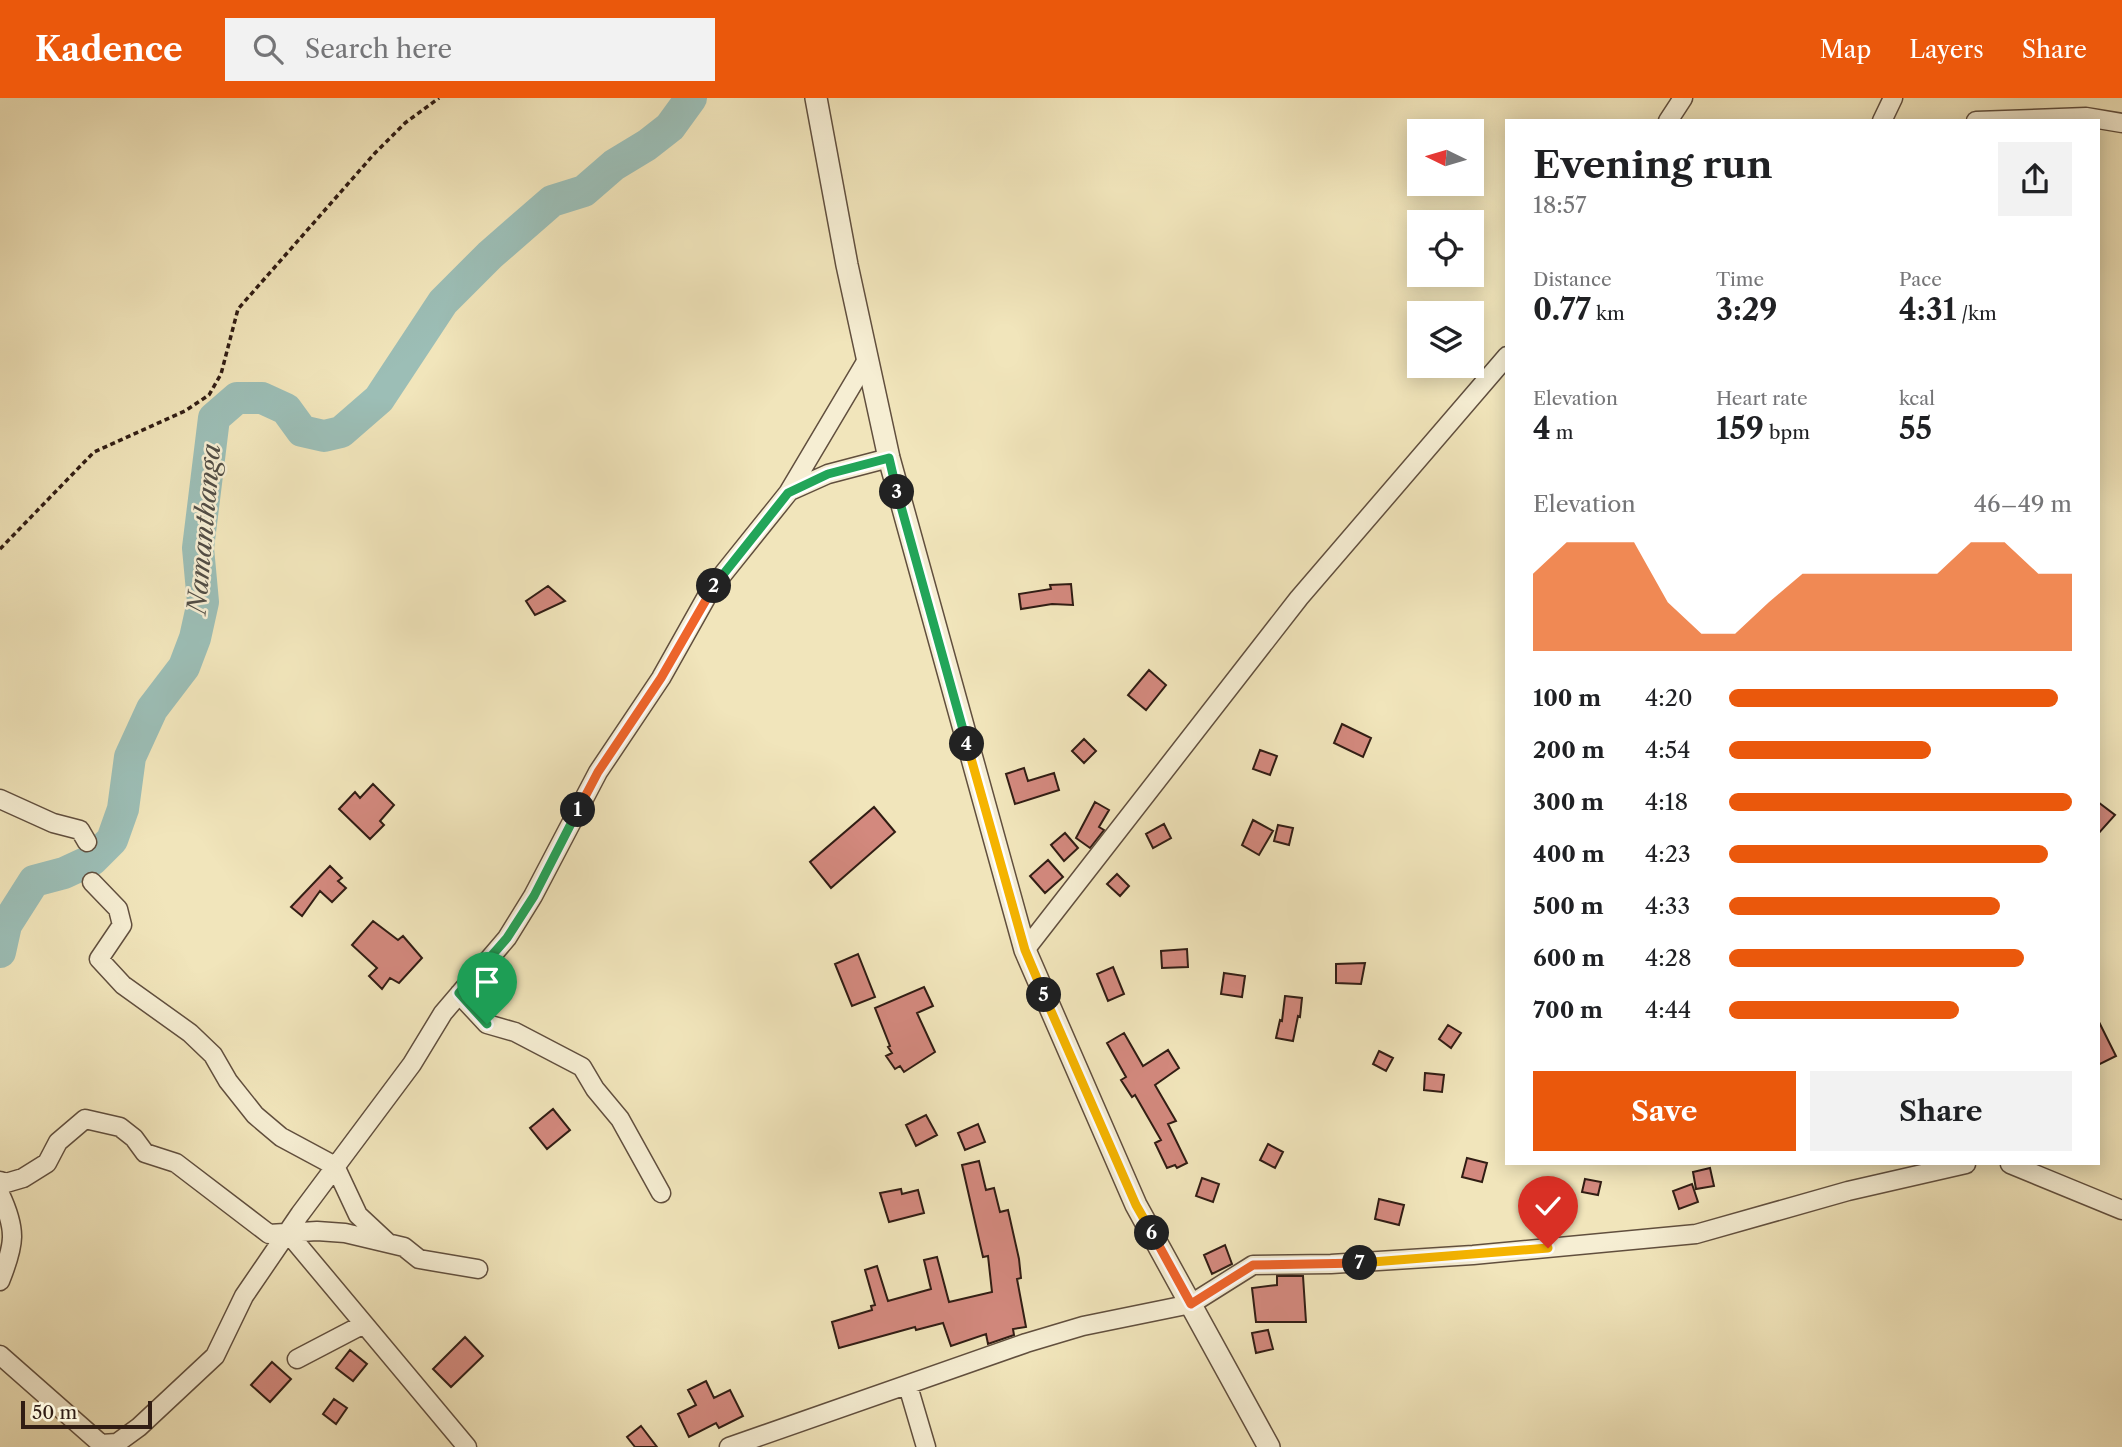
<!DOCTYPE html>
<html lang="en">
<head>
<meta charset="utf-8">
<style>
	:root { --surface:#fff; --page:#f2f2f2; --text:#202124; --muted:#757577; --accent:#ea580c }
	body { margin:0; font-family:"Libre Caslon Text",serif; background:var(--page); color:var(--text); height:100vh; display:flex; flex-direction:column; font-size:26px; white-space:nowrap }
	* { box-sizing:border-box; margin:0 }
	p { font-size:23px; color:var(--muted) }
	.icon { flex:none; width:38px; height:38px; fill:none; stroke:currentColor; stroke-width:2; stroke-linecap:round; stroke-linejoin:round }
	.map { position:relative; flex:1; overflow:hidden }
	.sheet { position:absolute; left:1505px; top:21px; width:595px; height:1046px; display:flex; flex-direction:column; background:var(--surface); border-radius:0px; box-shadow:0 4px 18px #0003 }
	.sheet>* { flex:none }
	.needle { width:46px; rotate:275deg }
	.controls { position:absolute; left:1407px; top:21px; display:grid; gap:14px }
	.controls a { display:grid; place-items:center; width:77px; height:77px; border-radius:0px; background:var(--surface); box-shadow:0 4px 18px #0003; font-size:35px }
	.scale { position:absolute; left:21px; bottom:18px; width:131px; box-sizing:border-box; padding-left:7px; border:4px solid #311d14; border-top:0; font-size:19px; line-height:24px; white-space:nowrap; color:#311d14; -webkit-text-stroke:5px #f6eed3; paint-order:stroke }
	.pin { position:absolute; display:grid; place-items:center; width:60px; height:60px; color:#fff; margin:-72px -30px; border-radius:50% 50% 50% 0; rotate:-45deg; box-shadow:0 0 7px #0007 }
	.pin .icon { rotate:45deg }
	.km { position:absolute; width:35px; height:35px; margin:-18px; border-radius:50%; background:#222; color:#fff; font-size:19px; line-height:35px; text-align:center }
	.round { display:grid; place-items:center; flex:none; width:74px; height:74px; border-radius:0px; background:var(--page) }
	.head { display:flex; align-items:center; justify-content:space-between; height:119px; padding:0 28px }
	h1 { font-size:38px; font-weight:700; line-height:52px }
	.stats { display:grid; grid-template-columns:repeat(3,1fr); gap:10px; height:119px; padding:7px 28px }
	.stats div { display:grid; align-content:center }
	.stats b { font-size:30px; font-weight:700 }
	.stats small { font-size:19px; font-weight:400 }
	.stats p { font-size:19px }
	.chart { height:196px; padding:14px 28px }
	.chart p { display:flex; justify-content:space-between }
	.chart svg { width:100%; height:126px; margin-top:7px; fill:var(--accent); opacity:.7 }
	.action { display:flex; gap:14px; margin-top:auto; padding:14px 28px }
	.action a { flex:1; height:80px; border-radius:0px; background:var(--accent); color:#fff; font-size:28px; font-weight:700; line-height:80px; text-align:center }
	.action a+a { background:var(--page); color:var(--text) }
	ul { padding:0 28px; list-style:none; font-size:23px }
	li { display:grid; grid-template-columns:112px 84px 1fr; align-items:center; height:52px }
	li i { height:18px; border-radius:9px; background:var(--accent) }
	header { display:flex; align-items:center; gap:42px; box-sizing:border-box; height:98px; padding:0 35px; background:var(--accent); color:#fff }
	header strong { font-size:33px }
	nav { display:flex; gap:38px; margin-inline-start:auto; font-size:24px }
	.search { width:490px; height:63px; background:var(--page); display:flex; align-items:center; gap:18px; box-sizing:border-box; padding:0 24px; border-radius:0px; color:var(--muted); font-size:26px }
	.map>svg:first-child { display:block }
</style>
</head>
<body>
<header>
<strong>Kadence</strong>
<div class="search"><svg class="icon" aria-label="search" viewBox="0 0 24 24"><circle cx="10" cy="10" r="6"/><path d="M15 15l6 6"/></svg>Search here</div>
<nav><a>Map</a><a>Layers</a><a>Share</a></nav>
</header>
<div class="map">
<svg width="2122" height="1349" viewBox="0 0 2122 1349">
	<rect width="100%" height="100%" fill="#f1e5bb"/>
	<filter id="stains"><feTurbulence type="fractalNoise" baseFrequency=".00286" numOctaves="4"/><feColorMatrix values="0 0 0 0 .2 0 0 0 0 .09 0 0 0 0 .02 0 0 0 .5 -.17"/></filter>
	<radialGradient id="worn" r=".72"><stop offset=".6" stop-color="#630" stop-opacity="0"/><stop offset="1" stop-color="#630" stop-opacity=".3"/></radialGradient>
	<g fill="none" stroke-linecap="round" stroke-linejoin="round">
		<path stroke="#9cbeb6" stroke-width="32" d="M0 854 6 827 34 783 64 775 92 762 112 742 123 711 130 659 152 611 184 569 195 540 203 504 198 450 214 320 237 300H262L286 311 302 333 324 338 341 334 379 301 443 204 490 157 552 103 584 93 614 67 647 47 670 29 691 0"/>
	</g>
	<path fill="#d3897e" stroke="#311d14" stroke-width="2" d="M1071 486 1073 507 1052 506 1021 511 1019 496 1051 491 1050 487Z
		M548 488 565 503 535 517 526 503Z
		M1149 572 1166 587 1146 612 1128 597Z
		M1342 626 1371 640 1363 659 1334 645Z
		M1084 641 1096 653 1084 665 1072 653Z
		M1260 652 1277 658 1270 677 1253 671Z
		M1024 670 1028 683 1054 675 1059 692 1015 706 1006 676Z
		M373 686 394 707 380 723 384 727 370 741 339 711 355 694 360 700Z
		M1095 704 1109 712 1099 729 1104 732 1090 750 1076 740Z
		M2098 704 2115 717 2098 736Z
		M874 709 895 734 831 790 810 764Z
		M1253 722 1273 733 1259 757 1242 747Z
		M1164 726 1171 740 1153 750 1146 736Z
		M1278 727 1293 730 1289 747 1274 743Z
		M1065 735 1078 750 1064 763 1051 747Z
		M1048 762 1063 779 1045 795 1030 778Z
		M330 768 342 780 338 783 346 790 332 804 320 793 302 818 291 809Z
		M1117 776 1129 788 1120 798 1107 786Z
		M373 823 398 842 403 838 422 860 399 885 390 880 382 891 369 878 377 870 352 847Z
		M1187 851 1188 869 1162 870 1161 853Z
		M858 856 875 899 852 908 835 866Z
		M1365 865 1361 886 1336 885V866Z
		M1113 869 1124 896 1108 903 1097 876Z
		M1224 875 1245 878 1242 899 1221 896Z
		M924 889 933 908 917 915 935 954 904 974 900 968 895 971 886 958 892 955 888 949 890 948 875 910Z
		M1285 898 1302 900 1300 919 1298 918 1293 943 1276 940 1280 922 1282 923Z
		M2098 922 2116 958 2098 967Z
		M1448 927 1461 935 1451 950 1439 941Z
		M1124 935 1143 968 1168 952 1179 970 1155 987 1176 1023 1168 1026 1187 1065 1177 1070 1175 1067 1167 1070 1155 1045 1161 1042 1135 997 1132 999 1121 982 1126 979 1107 945Z
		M1379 953 1393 960 1386 973 1373 966Z
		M1425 975 1444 977 1442 994 1424 992Z
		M553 1011 570 1032 547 1051 530 1030Z
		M926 1017 937 1037 916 1048 906 1027Z
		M978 1026 985 1044 965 1052 958 1035Z
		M1268 1046 1283 1054 1275 1070 1260 1062Z
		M1467 1060 1487 1065 1482 1084 1462 1079Z
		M979 1063 986 1092 994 1090 1000 1114 1008 1112 1019 1161 1021 1180 1017 1181 1026 1229 1013 1231 1014 1237 988 1246 986 1236 951 1248 943 1225 916 1232 915 1229 839 1250 832 1224 872 1212 871 1208 875 1207 865 1172 877 1168 888 1203 931 1191 924 1162 937 1159 949 1204 992 1194 988 1158 983 1159 962 1067Z
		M1710 1070 1714 1088 1696 1091 1693 1074Z
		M1202 1080 1219 1086 1213 1104 1196 1098Z
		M1585 1081 1601 1084 1598 1097 1582 1094Z
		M1692 1086 1698 1104 1679 1111 1673 1093Z
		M901 1091 902 1096 918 1092 924 1115 889 1124 880 1095Z
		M1379 1101 1404 1107 1399 1127 1375 1121Z
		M1225 1147 1232 1166 1212 1176 1204 1157Z
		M1277 1178H1303L1306 1224H1256L1252 1190 1277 1187Z
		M1268 1232 1273 1251 1256 1255 1252 1235Z
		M465 1239 483 1258 451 1289 433 1271Z
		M350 1252 367 1266 353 1283 336 1270Z
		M272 1264 291 1281 270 1304 251 1287Z
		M706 1283 714 1300 730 1292 743 1318 719 1330 716 1325 689 1339 678 1316 696 1307 688 1292Z
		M334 1301 347 1310 336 1326 323 1316Z
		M641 1328 657 1349H635L627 1339Z"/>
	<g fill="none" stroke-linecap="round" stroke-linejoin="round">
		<defs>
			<path id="minor" d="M1668 23 1683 0
				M1882 23 1893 0
				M1976 23 2086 19 2122 25
				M790 393 828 376 889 360
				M0 701 53 725 80 732 87 744
				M92 784 118 811 122 827 99 861 123 887 190 935 213 957 228 983 255 1017 281 1039 335 1068 358 1117 387 1144
				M1025 852 1299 500 1507 258
				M459 896 487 926 515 934 582 969 595 991 620 1021 661 1095
				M2010 1066 2122 1112
				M0 1083 6 1085 23 1080 47 1065 58 1044 85 1021 120 1029 134 1040 145 1055 176 1065 269 1136 317 1133 345 1135 404 1149 419 1161 478 1171
				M0 1096C17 1132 15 1146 0 1183
				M288 1135 467 1349
				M0 1257 101 1346 117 1345 139 1329 215 1258 244 1198 300 1116 412 966 443 915 507 840 533 798 598 674 661 580 711 491 788 395 867 262
				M297 1261 364 1226
				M908 1288 926 1349
				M729 1349 1026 1245 1083 1228 1191 1206 1253 1167 1331 1166 1473 1157 1696 1136 1848 1093 1966 1066"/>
			<path id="tertiary" d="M816 0 847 167 889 360 1025 852 1136 1107 1269 1349"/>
		</defs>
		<use href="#minor" stroke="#614f3e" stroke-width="21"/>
		<use href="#tertiary" stroke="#614f3e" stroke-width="24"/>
		<path stroke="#311d14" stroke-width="3.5" stroke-dasharray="5 3.5" stroke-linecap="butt" d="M0 451 94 354 185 313 209 297 221 276 238 211 375 55 405 25 439 0"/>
		<use href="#minor" stroke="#f6eed3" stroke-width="18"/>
		<use href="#tertiary" stroke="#f6eed3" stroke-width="21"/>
	</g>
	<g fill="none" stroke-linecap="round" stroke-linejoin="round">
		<defs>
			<path id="split-1" d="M487 926 459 895 507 840 534 798 578 712"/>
			<path id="split-2" d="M578 712 598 674 661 580 714 488"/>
			<path id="split-3" d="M714 488 788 395 828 376 889 360 897 394"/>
			<path id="split-4" d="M897 394 967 646"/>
			<path id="split-5" d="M967 646 1025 852 1044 897"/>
			<path id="split-6" d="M1044 897 1136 1107 1152 1135"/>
			<path id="split-7" d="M1152 1135 1191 1206 1253 1167 1360 1165"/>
			<path id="split-8" d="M1360 1165 1548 1150"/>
		</defs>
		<use href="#split-1" stroke="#fff" stroke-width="14"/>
		<use href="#split-2" stroke="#fff" stroke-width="14"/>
		<use href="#split-3" stroke="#fff" stroke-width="14"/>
		<use href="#split-4" stroke="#fff" stroke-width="14"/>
		<use href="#split-5" stroke="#fff" stroke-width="14"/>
		<use href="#split-6" stroke="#fff" stroke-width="14"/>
		<use href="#split-7" stroke="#fff" stroke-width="14"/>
		<use href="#split-8" stroke="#fff" stroke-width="14"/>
		<use href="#split-1" stroke="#22a559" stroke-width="9"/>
		<use href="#split-2" stroke="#f0652b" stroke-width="9"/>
		<use href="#split-3" stroke="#22a559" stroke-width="9"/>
		<use href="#split-4" stroke="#22a559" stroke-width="9"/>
		<use href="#split-5" stroke="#f5b400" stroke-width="9"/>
		<use href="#split-6" stroke="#f5b400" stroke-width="9"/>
		<use href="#split-7" stroke="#f0652b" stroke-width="9"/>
		<use href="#split-8" stroke="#f5b400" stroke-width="9"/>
	</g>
	<g text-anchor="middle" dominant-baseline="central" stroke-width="5" stroke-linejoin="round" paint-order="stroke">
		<g font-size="26" font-style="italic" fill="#514d45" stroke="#f6eed3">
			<text transform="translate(204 431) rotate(-85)">Namanthanga</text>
		</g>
	</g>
	<rect width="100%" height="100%" filter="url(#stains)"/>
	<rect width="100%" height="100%" fill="url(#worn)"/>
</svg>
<div class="controls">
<a><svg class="needle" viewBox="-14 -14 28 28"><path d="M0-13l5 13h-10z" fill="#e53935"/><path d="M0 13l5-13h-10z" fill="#757577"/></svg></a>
<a><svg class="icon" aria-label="locate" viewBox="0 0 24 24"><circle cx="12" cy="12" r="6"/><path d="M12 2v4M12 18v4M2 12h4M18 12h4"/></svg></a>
<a><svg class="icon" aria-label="layers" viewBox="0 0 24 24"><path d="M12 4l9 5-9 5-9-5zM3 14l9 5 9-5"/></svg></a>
</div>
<div class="scale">50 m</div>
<div class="pin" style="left:487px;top:926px;background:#1e9e55"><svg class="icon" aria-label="arrive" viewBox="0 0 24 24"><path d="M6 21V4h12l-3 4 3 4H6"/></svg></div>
<div class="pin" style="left:1548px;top:1150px;background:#d93025"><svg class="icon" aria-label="check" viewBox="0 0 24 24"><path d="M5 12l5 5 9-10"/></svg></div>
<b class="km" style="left:578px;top:712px">1</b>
<b class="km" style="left:714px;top:488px">2</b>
<b class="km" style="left:897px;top:394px">3</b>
<b class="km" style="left:967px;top:646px">4</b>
<b class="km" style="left:1044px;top:897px">5</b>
<b class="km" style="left:1152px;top:1135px">6</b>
<b class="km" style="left:1360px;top:1165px">7</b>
<section class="sheet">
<div class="head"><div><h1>Evening run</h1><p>18:57</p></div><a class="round"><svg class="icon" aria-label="share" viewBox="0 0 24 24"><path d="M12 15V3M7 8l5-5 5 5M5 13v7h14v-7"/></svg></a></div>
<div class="stats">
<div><p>Distance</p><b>0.77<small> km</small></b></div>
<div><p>Time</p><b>3:29</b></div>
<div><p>Pace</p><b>4:31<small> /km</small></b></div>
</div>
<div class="stats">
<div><p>Elevation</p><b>4<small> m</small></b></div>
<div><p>Heart rate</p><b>159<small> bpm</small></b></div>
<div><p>kcal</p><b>55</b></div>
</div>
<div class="chart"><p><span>Elevation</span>46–49 m</p>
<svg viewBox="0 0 160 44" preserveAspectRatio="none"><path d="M0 44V17L10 6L20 6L30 6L40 27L50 38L60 38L70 27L80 17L90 17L100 17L110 17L120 17L130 6L140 6L150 17L160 17V44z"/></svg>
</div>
<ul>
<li><b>100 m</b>4:20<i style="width:96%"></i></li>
<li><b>200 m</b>4:54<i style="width:59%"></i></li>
<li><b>300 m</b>4:18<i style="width:100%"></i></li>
<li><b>400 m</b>4:23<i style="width:93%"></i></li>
<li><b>500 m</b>4:33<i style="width:79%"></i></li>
<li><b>600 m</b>4:28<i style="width:86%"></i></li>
<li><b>700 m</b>4:44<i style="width:67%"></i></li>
</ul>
<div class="action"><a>Save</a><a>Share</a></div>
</section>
</div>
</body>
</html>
